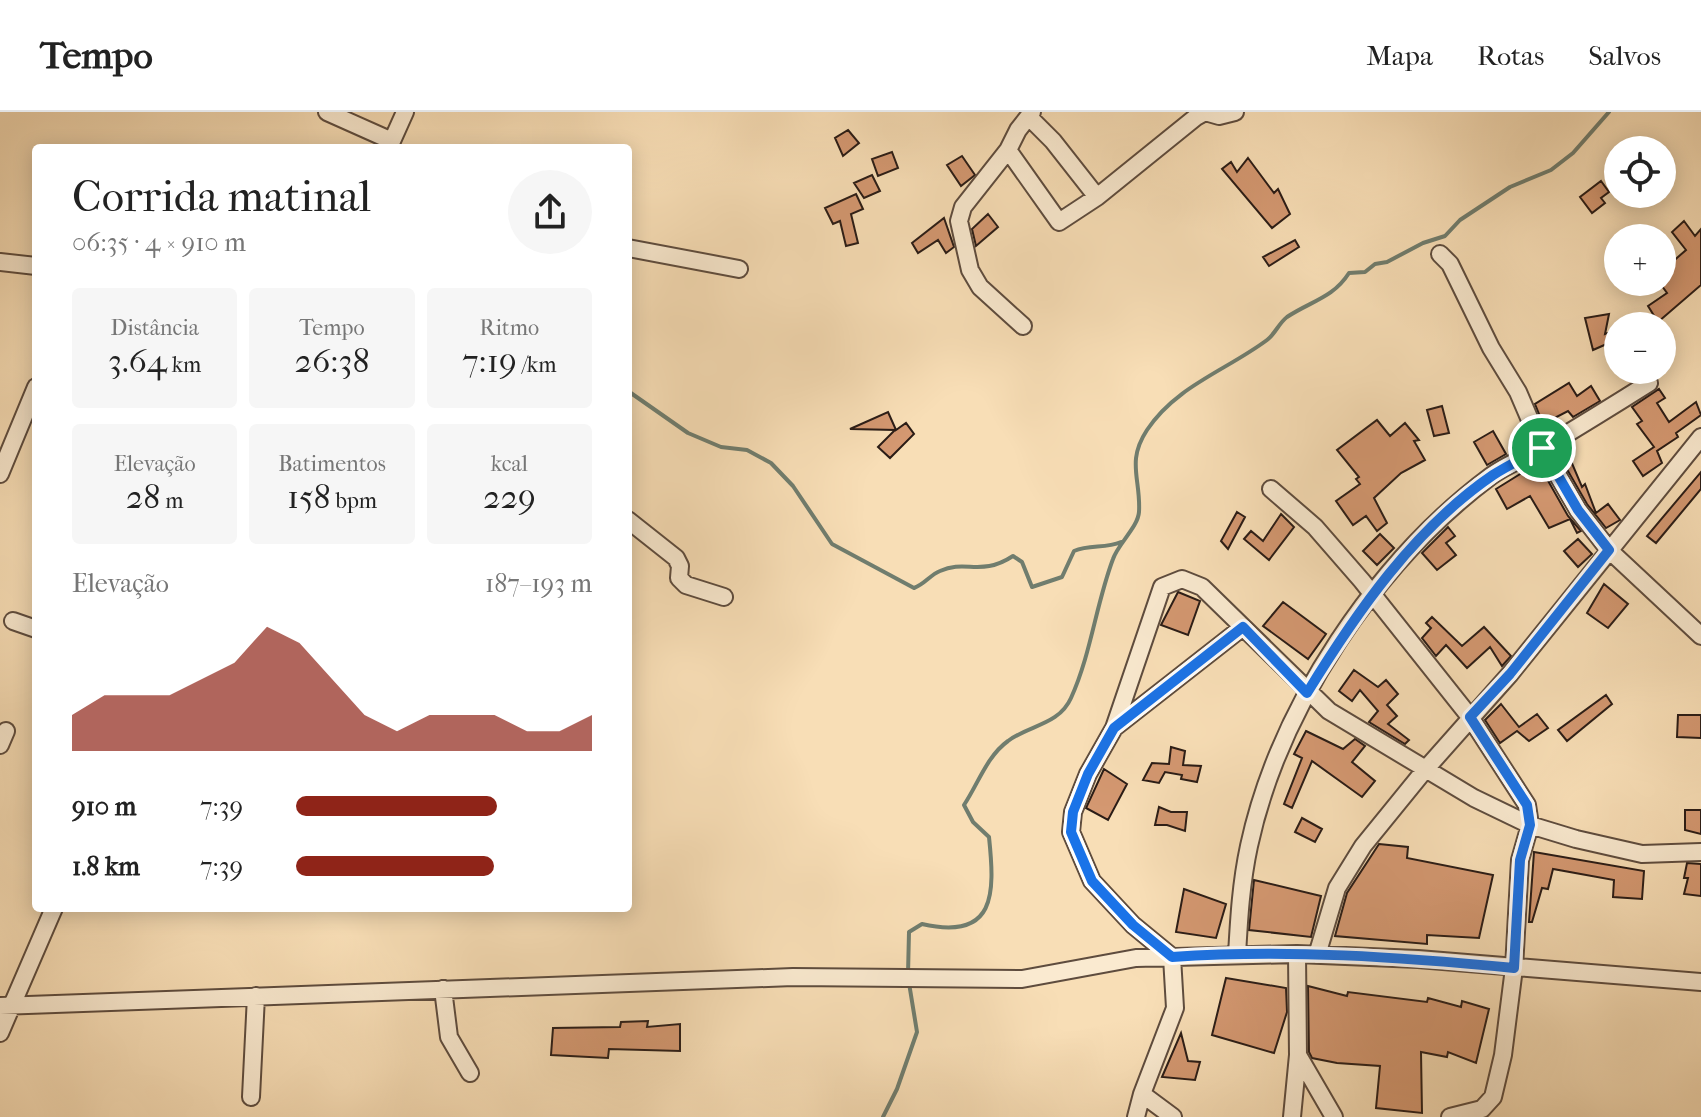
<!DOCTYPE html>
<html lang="pt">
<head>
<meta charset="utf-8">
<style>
	:root { --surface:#fff; --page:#f6f6f6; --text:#222; --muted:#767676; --line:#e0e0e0; --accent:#8f2418 }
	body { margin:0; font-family:"IM FELL French Canon",serif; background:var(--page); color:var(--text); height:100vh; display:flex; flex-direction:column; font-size:30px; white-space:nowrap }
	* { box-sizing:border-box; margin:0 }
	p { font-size:26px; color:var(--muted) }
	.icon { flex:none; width:44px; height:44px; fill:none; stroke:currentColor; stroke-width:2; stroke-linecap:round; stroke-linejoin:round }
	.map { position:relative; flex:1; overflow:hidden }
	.sheet { position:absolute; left:32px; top:32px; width:600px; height:768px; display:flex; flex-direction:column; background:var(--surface); border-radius:8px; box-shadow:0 4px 20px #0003 }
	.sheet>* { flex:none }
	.fabs { position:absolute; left:1604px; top:24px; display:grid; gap:16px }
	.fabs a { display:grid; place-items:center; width:72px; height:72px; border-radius:50%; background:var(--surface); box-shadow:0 4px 20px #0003; font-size:40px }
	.pin { position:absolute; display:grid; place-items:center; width:68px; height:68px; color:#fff; margin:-34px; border:4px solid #fff; border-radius:50%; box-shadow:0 2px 8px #0007 }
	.round { display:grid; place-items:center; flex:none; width:84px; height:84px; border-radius:42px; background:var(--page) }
	.head { display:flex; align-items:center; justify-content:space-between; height:136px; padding:0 40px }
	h1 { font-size:44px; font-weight:600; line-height:60px }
	.metrics { display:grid; grid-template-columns:repeat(3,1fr); gap:12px; height:136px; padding:8px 40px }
	.metrics div { display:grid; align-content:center; border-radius:8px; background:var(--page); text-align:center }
	.metrics b { font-size:34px; font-weight:600 }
	.metrics small { font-size:22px; font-weight:400 }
	.metrics p { font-size:22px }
	.chart { height:224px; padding:16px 40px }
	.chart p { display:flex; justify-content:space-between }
	.chart svg { width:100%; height:144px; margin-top:8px; fill:var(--accent); opacity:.7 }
	ul { padding:0 40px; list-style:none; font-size:26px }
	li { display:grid; grid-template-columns:128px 96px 1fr; align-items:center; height:60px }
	li i { height:20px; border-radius:10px; background:var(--accent) }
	header { display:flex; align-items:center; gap:48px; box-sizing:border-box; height:112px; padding:0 40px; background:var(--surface); border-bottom:2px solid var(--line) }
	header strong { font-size:38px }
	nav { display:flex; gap:44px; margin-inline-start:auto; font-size:28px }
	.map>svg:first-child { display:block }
</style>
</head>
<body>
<header>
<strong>Tempo</strong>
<nav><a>Mapa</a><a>Rotas</a><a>Salvos</a></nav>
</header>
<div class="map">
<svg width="1701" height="1005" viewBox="0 0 1701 1005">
	<rect width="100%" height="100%" fill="#f8deb6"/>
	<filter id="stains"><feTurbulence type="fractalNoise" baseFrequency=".0025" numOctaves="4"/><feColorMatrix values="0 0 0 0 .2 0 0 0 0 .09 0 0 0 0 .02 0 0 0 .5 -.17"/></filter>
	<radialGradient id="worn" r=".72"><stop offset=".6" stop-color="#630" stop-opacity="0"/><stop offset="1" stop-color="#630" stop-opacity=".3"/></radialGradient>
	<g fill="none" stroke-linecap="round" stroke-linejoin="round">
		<path stroke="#707d6e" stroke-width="4" d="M628 279 688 321 721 335 747 338 771 351 793 374 832 432 914 476C925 472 930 463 940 459 966 447 981 465 1013 444L1022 450 1032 475 1062 465 1074 439C1090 432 1105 437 1121 430
			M908 862 909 820 922 812C996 829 995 782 989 725L973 710 964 693C978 672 987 644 1008 629 1029 613 1059 613 1071 586 1091 542 1096 492 1113 447 1118 432 1138 415 1139 400 1141 367 1126 350 1147 318 1176 274 1227 258 1267 228 1275 222 1279 211 1287 205 1311 189 1333 186 1349 161L1365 160 1375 152 1387 150 1423 131 1445 124 1460 108 1510 75 1551 58 1573 41 1609 0
			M883 1005 897 977 917 920 909 871"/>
	</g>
	<path fill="#d49871" stroke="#2a1c16" stroke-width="2" d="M848 18 859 31 843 44 835 26Z
		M892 40 898 56 878 64 872 47Z
		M962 44 975 63 961 74 947 53Z
		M1248 46 1274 81 1278 77 1290 102 1272 116 1222 57 1231 50 1237 60Z
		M872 63 880 79 864 86 854 71Z
		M1601 69 1609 80 1601 86 1605 91 1592 101 1580 85Z
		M856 82 863 97 851 102 858 131 846 134 840 109 833 112 825 96Z
		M988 102 998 115 976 134 972 117Z
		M944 106 954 135 946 141 938 128 918 141 912 131Z
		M1684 109 1695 124 1701 117V173L1658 210 1648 194 1667 181 1662 174V159L1686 138 1672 120Z
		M1295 128 1299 135 1269 154 1263 145Z
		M1609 202 1605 222 1618 218V227L1593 238 1585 206Z
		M1569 271 1577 284 1591 274 1600 289 1573 305 1568 299 1543 312 1535 292Z
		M1659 277 1665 286 1657 291 1669 310 1696 290 1701 303 1676 321 1678 325 1657 339 1662 351 1643 364 1633 349 1654 335 1637 312 1642 309 1632 295Z
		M1442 294 1449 321 1434 324 1427 298Z
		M888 300 896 318 906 311 914 322 890 346 878 335 895 318 850 317Z
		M1377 308 1390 324 1405 311 1419 328 1414 329 1425 348 1401 361 1374 386 1387 411 1377 419 1366 404 1353 413 1336 389 1360 372 1356 367 1359 365 1337 338Z
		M1493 319 1506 342 1487 353 1474 330Z
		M1562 338 1571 349 1582 375 1585 372 1596 401 1608 392 1620 408 1606 416 1587 392 1557 340Z
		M1538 351 1568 404 1581 419 1577 421 1570 407 1549 416 1530 384 1507 397 1496 377Z
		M1701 360V377L1656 431 1647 424Z
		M1237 400 1245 405 1228 437 1221 429Z
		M1281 402 1294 415 1269 448 1244 427 1251 419 1263 429Z
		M1448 415 1455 424 1446 431 1456 443 1437 458 1422 441Z
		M1380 422 1394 436 1377 453 1363 439Z
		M1578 427 1592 442 1578 455 1564 439Z
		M1604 472 1628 492 1608 516 1587 501Z
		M1178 480 1200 489 1188 523 1161 513Z
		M1283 490 1326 522 1308 547 1263 514Z
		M1432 505 1462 534 1484 515 1511 544 1502 554 1490 535 1467 556 1446 533 1436 544 1422 526 1431 516 1426 511Z
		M1354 558 1378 575 1386 568 1398 582 1387 593 1397 604 1388 612 1409 628 1405 632 1369 610 1378 599 1360 578 1352 589 1339 579Z
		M1606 583 1612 592 1567 629 1558 618Z
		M1501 592 1519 615 1537 602 1548 616 1529 629 1517 619 1500 631 1485 608Z
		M1678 603H1701V626L1677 625Z
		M1306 619 1343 637 1355 627 1365 634 1352 650 1375 669 1362 685 1312 649 1292 696 1284 692 1302 646 1294 642Z
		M1171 635 1185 639 1183 653 1201 654 1197 670 1181 667 1182 663 1165 660 1159 671 1143 668 1152 651 1169 652Z
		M1104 657 1127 672 1108 708 1086 696Z
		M1159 695 1171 700H1187L1185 719 1167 713H1155Z
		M1685 698H1701V722L1685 718Z
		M1302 706 1322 717 1315 730 1295 720Z
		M1379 732 1408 735 1407 746 1493 763 1479 826 1427 823V832L1335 824 1347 781Z
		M1534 740 1644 759 1642 787 1613 785 1614 768 1553 757 1548 777 1542 776 1532 810H1529Z
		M1687 751 1701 752V784L1684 782 1688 766H1684Z
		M1254 768 1321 784 1311 825 1249 818Z
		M1184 777 1226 792 1216 826 1176 820Z
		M1226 866 1286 876 1287 900 1274 941 1212 923Z
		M1308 874 1347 884 1348 880 1427 890 1428 886 1461 895 1462 889 1489 897 1476 951 1448 940 1447 945 1421 940 1422 1001 1376 996 1380 954 1337 951 1312 946 1309 940Z
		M648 909 647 915 680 912V939L609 937 608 946 551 943 553 916 620 915 621 910Z
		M1181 921 1188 949 1200 950 1195 968 1162 965Z"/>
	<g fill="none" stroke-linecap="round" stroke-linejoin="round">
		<defs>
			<path id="minor" d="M327 0 392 29 405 0
				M1032 0 1018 18 1008 38 1059 110 1097 85 1196 5 1205 0 1219 4 1235 0
				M1029 5 1053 29 1097 85
				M1008 38 963 95 959 109 970 158 980 175 1023 214
				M628 136 739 157
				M1440 142 1450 152 1491 236 1518 280 1542 336 1578 398 1609 438 1701 524
				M0 150 36 154
				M0 362 36 275
				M1271 377 1315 415 1362 469 1470 605 1527 693 1530 713 1520 748 1514 856 1503 943 1493 985 1482 997 1450 1005
				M628 408 676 446 680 454 679 466 686 473 724 485
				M13 509 36 517
				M1114 616 1162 475 1182 467 1202 475 1329 599 1474 686 1530 713 1576 727 1642 742 1701 740
				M0 633 6 619
				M1297 842 1298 943 1334 1005
				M1237 843C1239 807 1241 771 1249 734 1279 595 1377 449 1491 364 1507 352 1527 345 1545 335 1580 314 1614 293 1649 271
				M1317 843 1337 776 1363 734 1424 659 1510 562 1701 325
				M443 877 449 925 470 961
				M0 894 793 865 1022 867 1136 846 1297 842 1418 847 1701 870
				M0 921 54 796
				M1142 982 1173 1005
				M251 985 256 884
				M1136 1005 1142 982 1175 896 1172 845 1133 813 1092 769 1071 720 1073 700 1088 662 1114 616 1243 515
				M1292 1005 1298 943"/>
		</defs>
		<use href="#minor" stroke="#5e4c3e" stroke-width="20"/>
		<use href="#minor" stroke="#faead0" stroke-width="16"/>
	</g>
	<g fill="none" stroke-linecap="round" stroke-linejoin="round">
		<defs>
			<path id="route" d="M1542 336 1578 398 1609 438 1510 562 1470 605 1527 693 1530 713 1520 748 1514 856C1401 845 1286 837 1172 845L1133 813 1092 769 1071 720 1073 700 1088 662 1114 616 1243 515 1307 581C1356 501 1414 417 1493 363 1508 353 1526 345 1542 336Z"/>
		</defs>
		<use href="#route" stroke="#fff" stroke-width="16"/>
		<use href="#route" stroke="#1a73e8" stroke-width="10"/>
	</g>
	<rect width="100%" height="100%" filter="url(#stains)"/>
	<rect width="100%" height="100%" fill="url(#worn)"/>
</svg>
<div class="fabs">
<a><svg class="icon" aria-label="locate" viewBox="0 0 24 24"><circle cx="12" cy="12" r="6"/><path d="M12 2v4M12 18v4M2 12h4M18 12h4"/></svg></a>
<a>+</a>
<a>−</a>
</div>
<div class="pin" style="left:1542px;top:336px;background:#1e9e55"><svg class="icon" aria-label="arrive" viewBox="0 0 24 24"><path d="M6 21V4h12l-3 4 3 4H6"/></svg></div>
<section class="sheet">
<div class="head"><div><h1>Corrida matinal</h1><p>06:35 · 4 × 910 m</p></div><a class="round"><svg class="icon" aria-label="share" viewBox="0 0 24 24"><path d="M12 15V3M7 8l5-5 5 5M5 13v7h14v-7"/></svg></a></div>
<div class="metrics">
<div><p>Distância</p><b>3.64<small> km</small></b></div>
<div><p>Tempo</p><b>26:38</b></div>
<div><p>Ritmo</p><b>7:19<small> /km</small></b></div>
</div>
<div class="metrics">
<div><p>Elevação</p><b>28<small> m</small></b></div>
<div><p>Batimentos</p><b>158<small> bpm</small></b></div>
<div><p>kcal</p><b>229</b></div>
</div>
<div class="chart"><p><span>Elevação</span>187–193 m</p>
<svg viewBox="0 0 160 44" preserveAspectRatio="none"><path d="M0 44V33L10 27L20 27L30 27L40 22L50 17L60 6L70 11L80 22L90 33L100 38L110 33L120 33L130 33L140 38L150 38L160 33V44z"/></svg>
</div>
<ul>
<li><b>910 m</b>7:39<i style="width:68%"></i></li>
<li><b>1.8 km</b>7:39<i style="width:67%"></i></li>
</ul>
</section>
</div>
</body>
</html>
